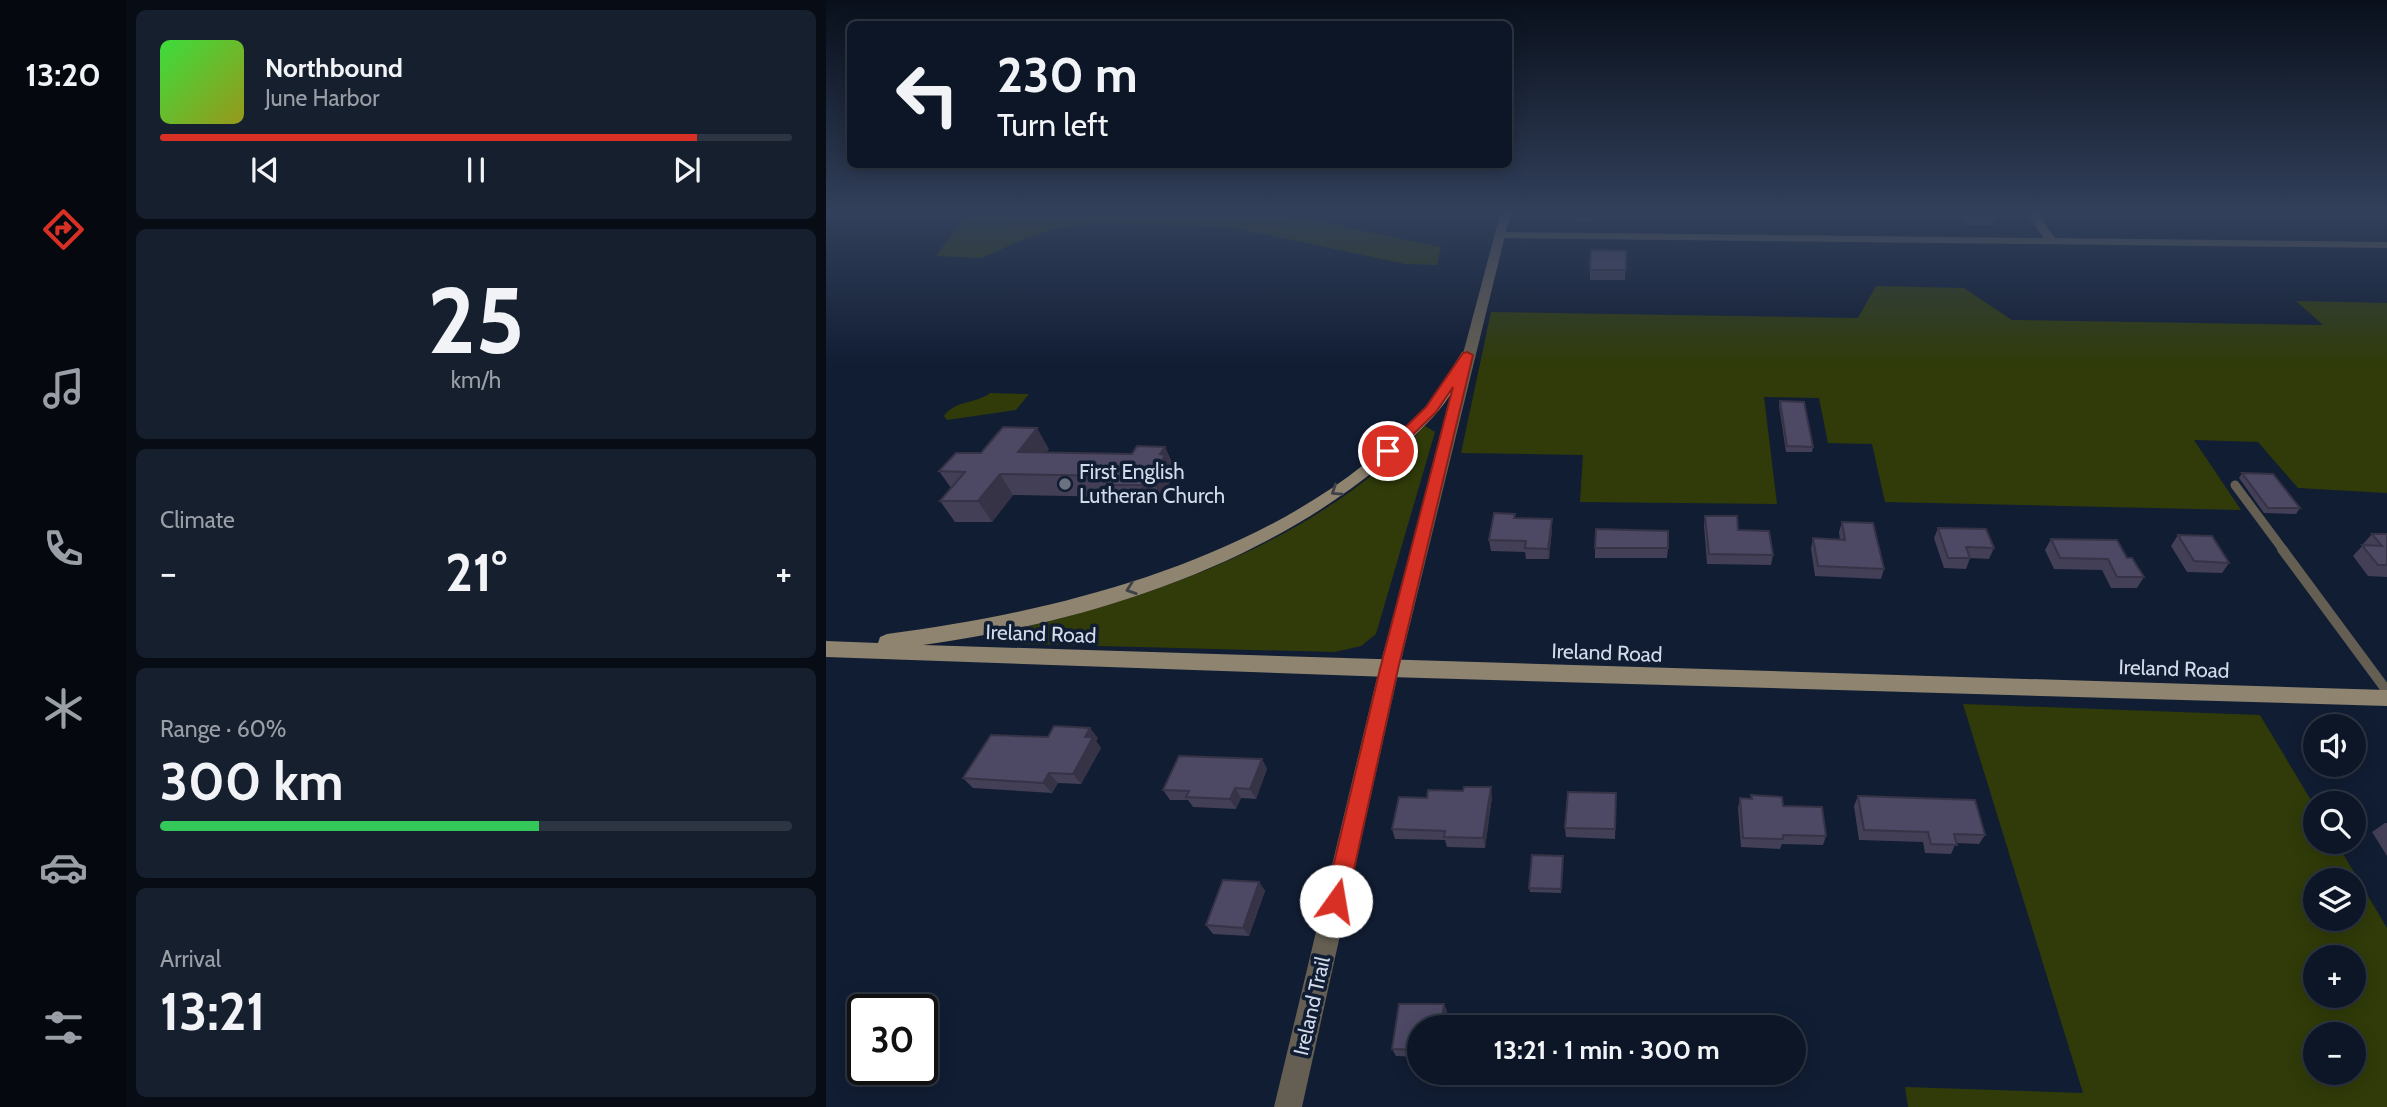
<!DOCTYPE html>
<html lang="en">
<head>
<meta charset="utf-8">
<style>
  :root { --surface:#0d1626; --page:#161f2e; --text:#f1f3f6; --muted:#9a9fa7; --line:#2d3543; --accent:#d93025 }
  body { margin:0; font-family:Cabin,sans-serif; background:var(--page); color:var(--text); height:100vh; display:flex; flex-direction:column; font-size:26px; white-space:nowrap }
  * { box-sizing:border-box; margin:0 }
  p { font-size:23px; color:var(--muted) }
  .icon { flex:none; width:38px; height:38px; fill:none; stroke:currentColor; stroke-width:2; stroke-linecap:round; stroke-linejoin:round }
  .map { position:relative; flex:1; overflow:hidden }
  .sheet { display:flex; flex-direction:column; gap:10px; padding:10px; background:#070c15; width:700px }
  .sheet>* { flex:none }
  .banner { position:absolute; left:21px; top:21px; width:665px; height:147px; border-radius:10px; box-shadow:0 4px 18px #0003,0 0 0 2px var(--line); background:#0d1626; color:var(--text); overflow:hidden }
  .controls { position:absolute; left:1477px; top:714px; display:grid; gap:14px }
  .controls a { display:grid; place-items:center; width:63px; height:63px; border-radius:50%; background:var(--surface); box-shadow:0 4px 18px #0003,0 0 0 2px var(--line); font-size:35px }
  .speed { position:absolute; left:21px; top:994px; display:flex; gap:14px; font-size:35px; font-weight:700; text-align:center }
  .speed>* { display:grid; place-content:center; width:91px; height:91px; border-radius:50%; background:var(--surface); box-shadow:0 4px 18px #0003,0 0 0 2px var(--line); line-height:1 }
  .speed .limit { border:4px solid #111; border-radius:10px; background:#fff; color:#111 }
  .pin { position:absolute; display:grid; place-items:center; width:60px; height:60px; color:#fff; margin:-30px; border:4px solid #fff; border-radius:50%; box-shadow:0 2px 7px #0007 }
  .me { position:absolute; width:77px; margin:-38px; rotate:13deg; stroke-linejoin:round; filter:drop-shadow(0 0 5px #0008) }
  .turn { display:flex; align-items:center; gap:24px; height:147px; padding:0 35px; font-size:32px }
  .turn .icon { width:91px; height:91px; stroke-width:2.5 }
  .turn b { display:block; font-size:49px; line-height:60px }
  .big { font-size:52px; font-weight:800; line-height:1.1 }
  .sheet .card { flex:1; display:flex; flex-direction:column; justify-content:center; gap:10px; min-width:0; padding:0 24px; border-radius:10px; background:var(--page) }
  .sheet .dial { align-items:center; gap:0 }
  .dial b { font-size:91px; line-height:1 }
  .song { display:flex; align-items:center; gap:21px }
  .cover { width:84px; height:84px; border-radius:10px; background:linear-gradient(135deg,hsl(120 70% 55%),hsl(60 70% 35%)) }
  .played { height:7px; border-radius:4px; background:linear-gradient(90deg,var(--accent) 85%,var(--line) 85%) }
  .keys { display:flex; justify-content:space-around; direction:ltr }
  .heat { display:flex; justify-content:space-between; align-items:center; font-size:38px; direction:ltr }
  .charge { height:10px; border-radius:5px; background:linear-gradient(90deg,#34c759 60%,var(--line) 0) }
  .trip { position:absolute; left:581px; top:1015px; width:399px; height:70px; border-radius:35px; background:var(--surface); box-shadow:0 4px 18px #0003,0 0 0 2px var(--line); font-weight:800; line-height:70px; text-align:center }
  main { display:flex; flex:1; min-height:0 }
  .dock { display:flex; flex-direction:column; width:126px; justify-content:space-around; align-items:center; background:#05090f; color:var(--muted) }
  .dock .icon { width:49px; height:49px }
  .dock .selected { color:var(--accent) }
  .dock b { font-size:32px; color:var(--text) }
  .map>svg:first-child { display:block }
</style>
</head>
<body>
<main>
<nav class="dock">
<b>13:20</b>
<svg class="icon selected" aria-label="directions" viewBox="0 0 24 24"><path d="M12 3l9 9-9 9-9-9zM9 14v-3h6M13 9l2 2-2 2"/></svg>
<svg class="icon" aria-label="music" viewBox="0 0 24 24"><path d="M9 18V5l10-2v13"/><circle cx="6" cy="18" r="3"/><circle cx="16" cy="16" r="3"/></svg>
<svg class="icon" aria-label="phone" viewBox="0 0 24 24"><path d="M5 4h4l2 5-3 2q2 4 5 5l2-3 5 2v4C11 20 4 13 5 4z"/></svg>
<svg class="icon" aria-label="climate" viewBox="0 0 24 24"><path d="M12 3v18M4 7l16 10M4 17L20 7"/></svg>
<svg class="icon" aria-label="car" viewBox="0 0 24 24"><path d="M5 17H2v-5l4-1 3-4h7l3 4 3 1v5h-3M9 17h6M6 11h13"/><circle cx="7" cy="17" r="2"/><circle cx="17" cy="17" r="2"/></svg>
<svg class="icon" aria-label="filters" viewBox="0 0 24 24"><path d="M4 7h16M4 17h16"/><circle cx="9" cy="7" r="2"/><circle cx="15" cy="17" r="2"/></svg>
</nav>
<section class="sheet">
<div class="card">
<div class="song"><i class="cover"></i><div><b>Northbound</b><p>June Harbor</p></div></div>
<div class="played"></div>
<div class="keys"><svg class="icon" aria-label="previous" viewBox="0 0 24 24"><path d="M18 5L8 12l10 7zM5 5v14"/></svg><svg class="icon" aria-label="pause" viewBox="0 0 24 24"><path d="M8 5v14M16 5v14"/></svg><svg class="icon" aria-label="next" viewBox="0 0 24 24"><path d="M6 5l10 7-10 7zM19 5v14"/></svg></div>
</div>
<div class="card dial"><b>25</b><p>km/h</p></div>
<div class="card"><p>Climate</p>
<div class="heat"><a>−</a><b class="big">21°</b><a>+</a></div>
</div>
<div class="card"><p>Range · 60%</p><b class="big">300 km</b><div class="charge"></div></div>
<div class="card"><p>Arrival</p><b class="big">13:21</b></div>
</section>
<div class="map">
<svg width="1561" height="1107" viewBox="0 0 1561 1107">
  <rect width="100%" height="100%" fill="#111d33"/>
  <!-- green -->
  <path fill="#303b09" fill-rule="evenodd" d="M 143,211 L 440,211 L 615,247 L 611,265 L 580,264 L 403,227 L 272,223 L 229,229 L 199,239 L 155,258 L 110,256 Z
    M 1050,286 L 1138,288 L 1186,320 L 1497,325 L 1470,301 L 1561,303 L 1561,493 L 1472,488 L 1432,442 L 1368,440 L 1415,510 L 1059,502 L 1046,444 L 1002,443 L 993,398 L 938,397 L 951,504 L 754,502 L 757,455 L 635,453 L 665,312 L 1032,318 Z
    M 164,393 L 203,394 L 190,410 L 121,420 L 118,416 C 129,400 150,404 164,393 Z
    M 599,426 L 609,432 L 550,634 L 535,646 L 509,652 L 196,644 L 187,640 L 185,635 L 192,629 C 338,594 494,539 599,426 Z
    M 1137,704 L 1434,715 L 1489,807 L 1489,842 L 1510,842 L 1561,928 L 1561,1107 L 1082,1107 L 1079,1087 L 1257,1093 ZM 1489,880 L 1528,880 L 1528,919 L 1489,919 ZM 1489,957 L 1528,957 L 1528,996 L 1489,996 ZM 1528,1034 L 1528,1073 L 1489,1073 L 1489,1034 Z"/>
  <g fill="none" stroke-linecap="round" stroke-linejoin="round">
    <!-- service-far1 -->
    <path stroke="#655f53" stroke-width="9" d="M 1409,485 L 1458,551"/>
    <!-- service -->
    <path stroke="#655f53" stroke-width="10" d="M 1456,549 L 1561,691"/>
    <!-- minor -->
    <path fill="#655f53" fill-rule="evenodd" d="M 1199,211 L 1210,211 L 1229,238 L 1561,242 L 1561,248 L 674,238 L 668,235 L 674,232 L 1218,238 Z
      M 563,661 L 570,663 L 573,669 L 476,1107 L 448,1107 L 553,669 L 556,663 Z"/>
    <!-- tertiary -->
    <path fill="#655f53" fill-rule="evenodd" d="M 675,211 L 685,211 L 573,669 L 570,675 L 563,677 L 556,675 L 553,669 Z"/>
    <!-- secondary -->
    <path fill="#8e8470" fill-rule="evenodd" d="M 641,351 L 648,355 C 635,376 624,399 607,417 C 478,554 279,620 97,645 L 1561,690 L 1561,706 L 563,677 L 0,657 L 0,641 L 52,643 L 54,637 L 61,634 C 247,610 467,553 598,409 C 614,393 624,371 636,352 Z"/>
  </g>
  <!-- wall -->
  <path fill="#423f57" d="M 751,211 L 773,211 L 772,221 L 751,221 Z
    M 1133,211 L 1166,211 L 1169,216 L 1166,225 L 1141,225 Z
    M 1248,211 L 1276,211 L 1274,216 L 1251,215 Z
    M 800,251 L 799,280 L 764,280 L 764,270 Z
    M 954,401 L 987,447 L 986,452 L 960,452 L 953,406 Z
    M 339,447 L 348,467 L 346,471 L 348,475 L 335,498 L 330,498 L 325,506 L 296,505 L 292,497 L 187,495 L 166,522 L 129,522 L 114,501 L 125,488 L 113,471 L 155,453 L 223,449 L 220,452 L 306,454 Z
    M 1416,473 L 1474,508 L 1470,514 L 1438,513 L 1413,478 Z
    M 689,514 L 689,518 L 726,519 L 726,530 L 723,559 L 700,559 L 699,552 L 665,551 L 663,540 Z
    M 879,516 L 912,530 L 947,555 L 945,565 L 881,564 L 878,526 Z
    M 1016,522 L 1058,569 L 1055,579 L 989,576 L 985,549 L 987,538 L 1014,540 L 1013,532 Z
    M 1112,528 L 1168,548 L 1163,559 L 1144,558 L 1140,569 L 1118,568 L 1108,538 Z
    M 1546,534 L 1561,534 L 1561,577 L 1542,576 L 1527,556 L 1537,545 L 1537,544 Z
    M 1352,535 L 1403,563 L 1396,573 L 1361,572 L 1345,546 Z
    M 1225,539 L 1301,558 L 1318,577 L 1311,588 L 1285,588 L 1276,570 L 1228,569 L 1219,550 Z
    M 769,548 L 842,548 L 841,558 L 769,558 Z
    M 222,737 L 272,738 L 270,741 L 275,748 L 255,784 L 232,783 L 226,793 L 147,788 L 137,778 Z
    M 436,759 L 441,769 L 430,799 L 415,798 L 410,809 L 367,807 L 362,800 L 344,800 L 337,790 Z
    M 790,793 L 789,839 L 740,837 L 739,828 Z
    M 925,795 L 957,806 L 1000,836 L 997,845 L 956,844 L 954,849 L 915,847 L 912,808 L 914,798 L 925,799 Z
    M 1032,796 L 1159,835 L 1153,844 L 1130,843 L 1125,854 L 1099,853 L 1097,842 L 1033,840 L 1028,806 Z
    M 666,797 L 659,848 L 621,847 L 619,840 L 569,839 L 566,829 L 601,798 Z
    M 1559,823 L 1561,823 L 1561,856 L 1546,832 Z
    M 737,856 L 735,893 L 704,892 L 703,888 Z
    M 433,882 L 439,891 L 423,936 L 387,934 L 380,925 Z
    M 618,1004 L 621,1012 L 593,1027 L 593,1057 L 570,1056 L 566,1049 Z"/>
  <!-- shaded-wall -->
  <path fill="#363347" d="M 211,428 L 223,449 L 204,473 L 192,452 Z
    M 339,447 L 348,467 L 346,471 L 348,475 L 335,498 L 325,477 L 334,454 Z
    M 174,474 L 187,495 L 166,522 L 152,501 Z
    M 320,477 L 330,498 L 325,506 L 315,485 Z
    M 726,519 L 726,530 L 723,559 L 722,549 Z
    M 264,728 L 272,738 L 270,741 L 275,748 L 255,784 L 247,774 L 259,737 Z
    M 436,759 L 441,769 L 430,799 L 424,789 Z
    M 223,773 L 232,783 L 226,793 L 217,783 Z
    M 665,787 L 666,797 L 659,848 L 657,838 Z
    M 409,788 L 415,798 L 410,809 L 404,799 Z
    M 433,882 L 439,891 L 423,936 L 417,928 Z
    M 618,1004 L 621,1012 L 620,1027 L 615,1027 Z"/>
  <!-- building -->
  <path fill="#4d4965" stroke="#363347" stroke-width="2" d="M 1141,211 L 1166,211 L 1169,216 L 1143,215 Z
    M 765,250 L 800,251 L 800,270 L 764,270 Z
    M 954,401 L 978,402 L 987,447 L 961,446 Z
    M 177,427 L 211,428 L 192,452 L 306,454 L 311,446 L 339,447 L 334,454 L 339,455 L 325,477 L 320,477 L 315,485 L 285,485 L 291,476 L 174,474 L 152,501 L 114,501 L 139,472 L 113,471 L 130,453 L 155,453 Z
    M 1416,473 L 1447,474 L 1474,508 L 1442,508 Z
    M 668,513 L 689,514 L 688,518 L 726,519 L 722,549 L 699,548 L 700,541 L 663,540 Z
    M 879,516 L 911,516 L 912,530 L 943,531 L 947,555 L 883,554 Z
    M 1016,522 L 1047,523 L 1058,569 L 992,566 L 987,538 L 1019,540 Z
    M 1112,528 L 1160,529 L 1168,548 L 1140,547 L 1144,558 L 1122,558 Z
    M 770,529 L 842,531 L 842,548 L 769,548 Z
    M 1546,534 L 1561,534 L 1561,565 L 1552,565 L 1536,545 L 1556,546 Z
    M 1352,535 L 1386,536 L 1403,563 L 1368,561 Z
    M 1225,539 L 1291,540 L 1301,558 L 1306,558 L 1318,577 L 1291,577 L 1282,559 L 1234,558 Z
    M 228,726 L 264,728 L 259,737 L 267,737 L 247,774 L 223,773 L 217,783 L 137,778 L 165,735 L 222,737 Z
    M 353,756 L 436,759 L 424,789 L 409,788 L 404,799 L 360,797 L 363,791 L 337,790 Z
    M 638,787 L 665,787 L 657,838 L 618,837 L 619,831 L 566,829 L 573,797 L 601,798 L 602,790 L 637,791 Z
    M 742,792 L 790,793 L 789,829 L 739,828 Z
    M 925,795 L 956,797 L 957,806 L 996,807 L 1000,836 L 957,835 L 957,839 L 917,838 L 914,798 L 926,799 Z
    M 1032,796 L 1149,800 L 1159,835 L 1128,834 L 1131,845 L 1105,844 L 1102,832 L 1038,830 Z
    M 706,855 L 737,856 L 735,889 L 703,888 Z
    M 397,880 L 433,882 L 417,928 L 380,925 Z
    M 573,1004 L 618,1004 L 615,1027 L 593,1027 L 593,1050 L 566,1049 Z"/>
  <!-- one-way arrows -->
  <defs><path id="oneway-chevron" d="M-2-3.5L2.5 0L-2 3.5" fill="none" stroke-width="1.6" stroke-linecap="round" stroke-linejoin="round" transform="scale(1.75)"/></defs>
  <g stroke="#3d4148">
    <use href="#oneway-chevron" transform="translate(510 491) rotate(146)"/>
    <use href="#oneway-chevron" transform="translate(305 589) rotate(161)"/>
  </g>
  <!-- sky -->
  <linearGradient id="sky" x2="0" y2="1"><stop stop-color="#09101c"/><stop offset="0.58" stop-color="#32405b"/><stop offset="1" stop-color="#32405b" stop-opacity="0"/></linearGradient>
  <rect width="1561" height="366" fill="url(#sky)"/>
  <!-- route -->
  <path fill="#d93025" stroke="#8d1f18" stroke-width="2" d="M 641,352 L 647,355 L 572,669 L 521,901 L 518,909 L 510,912 L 502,909 L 499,901 L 554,669 L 627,387 L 610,412 L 567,454 L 562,456 L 555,451 L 600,407 L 637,353 Z"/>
  <!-- markers -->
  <circle fill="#6b7280" stroke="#111d33" stroke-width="2.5" cx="239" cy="484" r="7"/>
  <g text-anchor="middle" stroke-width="7" stroke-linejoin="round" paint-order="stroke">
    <!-- poi labels -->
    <g font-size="21" fill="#d2dbea" stroke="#111d33" text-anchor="start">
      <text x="253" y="479">First English<tspan x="253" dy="24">Lutheran Church</tspan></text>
    </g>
    <!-- street labels -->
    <g font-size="21" fill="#d2dbea" stroke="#111d33">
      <text transform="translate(215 634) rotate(2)" y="7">Ireland Road</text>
      <text transform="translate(781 653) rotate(2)" y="7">Ireland Road</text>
      <text transform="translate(1348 669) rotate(2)" y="7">Ireland Road</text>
      <text transform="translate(486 1006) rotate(-77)" y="7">Ireland Trail</text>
    </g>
  </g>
</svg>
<div class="controls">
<a><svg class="icon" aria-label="sound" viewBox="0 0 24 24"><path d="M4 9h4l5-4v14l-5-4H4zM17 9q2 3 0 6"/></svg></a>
<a><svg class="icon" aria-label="search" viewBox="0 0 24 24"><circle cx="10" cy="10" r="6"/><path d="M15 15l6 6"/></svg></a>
<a><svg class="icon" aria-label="layers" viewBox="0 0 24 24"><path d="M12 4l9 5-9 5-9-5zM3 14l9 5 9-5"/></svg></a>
<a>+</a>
<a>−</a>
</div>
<div class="speed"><div class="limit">30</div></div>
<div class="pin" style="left:562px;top:451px;background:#d93025"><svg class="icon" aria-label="arrive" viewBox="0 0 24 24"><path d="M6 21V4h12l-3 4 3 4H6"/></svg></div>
<svg class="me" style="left:510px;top:901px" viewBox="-20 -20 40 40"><circle r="19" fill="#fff"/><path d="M0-13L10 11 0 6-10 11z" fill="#d93025"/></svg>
<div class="trip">13:21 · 1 min · 300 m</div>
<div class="banner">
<div class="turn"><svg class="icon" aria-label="left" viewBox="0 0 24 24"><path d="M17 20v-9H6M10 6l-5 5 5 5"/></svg><div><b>230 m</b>Turn left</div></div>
</div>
</div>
</main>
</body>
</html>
